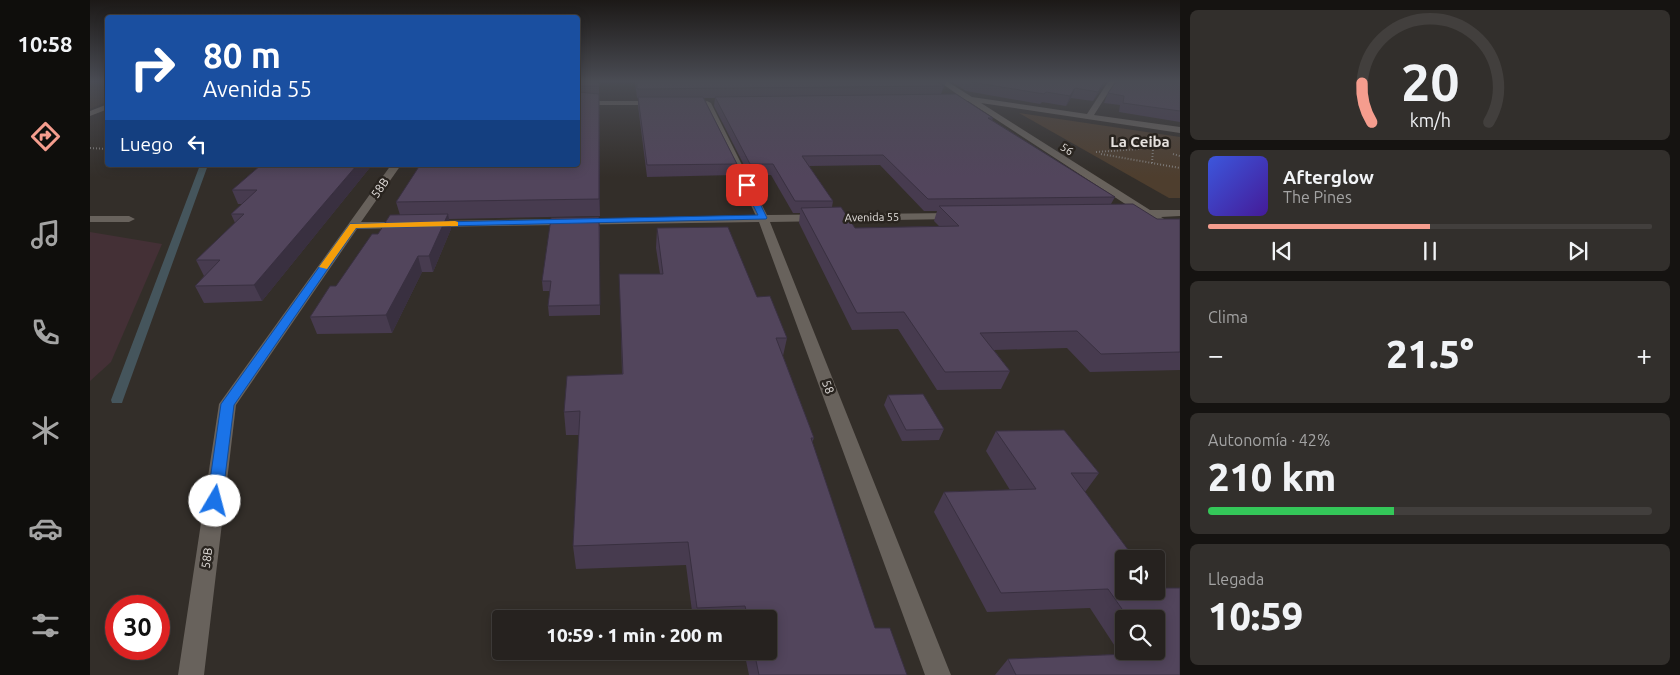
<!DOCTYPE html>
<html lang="es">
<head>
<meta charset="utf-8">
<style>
  :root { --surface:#26221f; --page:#322f2c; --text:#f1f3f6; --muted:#a4a4a4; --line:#423f3d; --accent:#f59d8e }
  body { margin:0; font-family:Ubuntu,sans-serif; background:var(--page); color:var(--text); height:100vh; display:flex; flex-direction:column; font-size:19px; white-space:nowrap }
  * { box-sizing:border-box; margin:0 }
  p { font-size:16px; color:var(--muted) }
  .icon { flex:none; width:28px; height:28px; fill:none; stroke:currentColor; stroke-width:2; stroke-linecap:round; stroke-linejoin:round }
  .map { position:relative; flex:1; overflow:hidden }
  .side { display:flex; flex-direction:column; gap:10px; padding:10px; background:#151311; width:500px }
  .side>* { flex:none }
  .top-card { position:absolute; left:15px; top:15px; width:475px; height:152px; border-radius:5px; box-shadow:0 2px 12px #0003,0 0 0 1px var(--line); background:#1a4fa0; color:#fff; overflow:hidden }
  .controls { position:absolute; left:1025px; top:550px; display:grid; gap:10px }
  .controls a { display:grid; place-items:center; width:50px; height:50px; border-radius:5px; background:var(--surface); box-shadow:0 2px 12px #0003,0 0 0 1px var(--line); font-size:25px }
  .speed { position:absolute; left:15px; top:595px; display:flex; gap:10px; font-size:25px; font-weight:700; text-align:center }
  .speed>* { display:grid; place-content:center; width:65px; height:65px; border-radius:50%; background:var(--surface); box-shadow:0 2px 12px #0003,0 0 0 1px var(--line); line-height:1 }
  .speed .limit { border:8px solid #d22; background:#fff; color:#111 }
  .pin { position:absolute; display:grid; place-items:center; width:42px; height:42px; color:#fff; margin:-21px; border-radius:10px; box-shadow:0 2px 8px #0006 }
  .me { position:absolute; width:55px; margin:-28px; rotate:8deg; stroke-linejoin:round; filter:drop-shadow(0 0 4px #0008) }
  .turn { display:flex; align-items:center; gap:18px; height:105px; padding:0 15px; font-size:22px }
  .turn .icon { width:65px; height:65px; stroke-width:2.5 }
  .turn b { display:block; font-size:35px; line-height:42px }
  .then { display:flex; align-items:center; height:48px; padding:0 15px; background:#0003; gap:10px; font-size:19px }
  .big { font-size:38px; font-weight:800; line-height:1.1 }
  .side .tile { flex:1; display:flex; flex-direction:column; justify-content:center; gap:8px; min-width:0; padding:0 18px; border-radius:8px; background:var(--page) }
  .side .dial { align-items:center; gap:0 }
  .dial svg { height:130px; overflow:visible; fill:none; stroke:var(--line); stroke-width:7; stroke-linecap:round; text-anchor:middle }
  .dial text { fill:var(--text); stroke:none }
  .song { display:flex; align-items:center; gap:15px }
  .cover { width:60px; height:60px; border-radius:8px; background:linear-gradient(135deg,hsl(230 70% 55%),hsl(260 70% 35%)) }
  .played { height:5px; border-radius:2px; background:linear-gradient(90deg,var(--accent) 50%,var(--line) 50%) }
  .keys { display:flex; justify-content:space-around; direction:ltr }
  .heat { display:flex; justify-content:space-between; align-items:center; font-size:28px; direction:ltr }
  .charge { height:8px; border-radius:4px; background:linear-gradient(90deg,#34c759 42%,var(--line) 0) }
  .trip { position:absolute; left:402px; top:610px; width:285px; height:50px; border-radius:5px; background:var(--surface); box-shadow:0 2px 12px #0003,0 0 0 1px var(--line); font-weight:800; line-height:50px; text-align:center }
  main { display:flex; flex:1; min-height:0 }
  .tab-bar { display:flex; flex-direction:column; width:90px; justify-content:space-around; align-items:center; background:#0f0e0c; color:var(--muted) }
  .tab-bar .icon { width:35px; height:35px }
  .tab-bar .selected { color:var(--accent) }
  .tab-bar b { font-size:22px; color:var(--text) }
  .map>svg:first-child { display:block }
</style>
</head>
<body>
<main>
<nav class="tab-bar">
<b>10:58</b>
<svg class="icon selected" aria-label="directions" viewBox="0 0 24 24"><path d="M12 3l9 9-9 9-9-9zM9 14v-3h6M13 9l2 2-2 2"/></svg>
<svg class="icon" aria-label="music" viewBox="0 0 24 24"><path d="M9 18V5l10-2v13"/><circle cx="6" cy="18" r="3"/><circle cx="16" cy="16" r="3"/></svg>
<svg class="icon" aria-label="phone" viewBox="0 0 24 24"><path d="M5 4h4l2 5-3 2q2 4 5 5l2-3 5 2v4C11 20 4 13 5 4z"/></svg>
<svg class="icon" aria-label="climate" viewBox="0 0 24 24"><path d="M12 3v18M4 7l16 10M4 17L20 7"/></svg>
<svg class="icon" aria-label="car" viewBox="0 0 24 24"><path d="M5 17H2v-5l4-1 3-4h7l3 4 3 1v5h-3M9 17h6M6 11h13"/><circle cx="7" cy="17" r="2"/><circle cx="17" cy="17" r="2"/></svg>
<svg class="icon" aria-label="filters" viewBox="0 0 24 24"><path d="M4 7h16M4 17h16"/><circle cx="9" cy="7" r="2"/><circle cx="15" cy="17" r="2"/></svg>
</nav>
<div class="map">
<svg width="1090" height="675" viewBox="0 0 1090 675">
  <rect width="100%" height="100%" fill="#332e29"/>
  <!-- industrial -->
  <path fill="#443036" d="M 0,232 L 72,244 L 21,362 L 0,381 Z"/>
  <!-- built -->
  <path fill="#3e342a" d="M 0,82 L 17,82 L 18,101 L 0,109 Z"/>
  <!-- green -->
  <path fill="#4e3e2e" d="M 929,113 L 1090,137 L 1090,198 L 1079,198 Z"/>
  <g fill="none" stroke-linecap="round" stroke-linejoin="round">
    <!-- stream -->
    <path fill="#45555c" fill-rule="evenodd" d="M 110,165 L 118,165 L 33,400 L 32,403 L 22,403 L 21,400 Z"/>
    <!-- path -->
    <path stroke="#837f7b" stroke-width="2" stroke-dasharray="1 2" stroke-linecap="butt" d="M 0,148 L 18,149
      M 1006,152 L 1049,149
      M 1011,154 L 1090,168
      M 1083,154 L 1090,156
      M 1062,163 L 1063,149"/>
    <!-- minor -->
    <path fill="#68625c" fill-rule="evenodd" d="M 850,82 L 858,82 L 882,97 L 997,114 L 1018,82 L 1025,82 L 1004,115 L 1090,127 L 1090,133 L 891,103 L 1060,210 L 1090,210 L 1090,216 L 1071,217 L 1090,229 L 1090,238 L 1056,217 L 1033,216 L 1033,212 L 1046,211 L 878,101 L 851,101 L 850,99 L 854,97 L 871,97 Z
      M 488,101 L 568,101 L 572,103 L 568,105 L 488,105 Z
      M 617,101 L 621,103 L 677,215 L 864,213 L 870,216 L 864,219 L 680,222 L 861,675 L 835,675 L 669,222 L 340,227 L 334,224 L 340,221 L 666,216 L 613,103 Z
      M 18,104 L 18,109 L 0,116 L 0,111 Z
      M 301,165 L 311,165 L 271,222 L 314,222 L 320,225 L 314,228 L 267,229 L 146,405 L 114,675 L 88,675 L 129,404 Z
      M 0,216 L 39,216 L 45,219 L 39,222 L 0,222 Z"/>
  </g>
  <!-- wall -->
  <path fill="#473b4f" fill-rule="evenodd" d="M 488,82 L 509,82 L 510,216 L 359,219 L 361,229 L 343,272 L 332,272 L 302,333 L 227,334 L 220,317 L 246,286 L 288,234 L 310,215 L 306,202 L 488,165 Z
    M 545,82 L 856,82 L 851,94 L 903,118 L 902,120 L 1025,197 L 1021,204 L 1067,219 L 1090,219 L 1090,370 L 1000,372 L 977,348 L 904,350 L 920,371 L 911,389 L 847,390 L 808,329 L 762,330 L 709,223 L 710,213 L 703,213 L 681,175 L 659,175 L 624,106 L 625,98 L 614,98 L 647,164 L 645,175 L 557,177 L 548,106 L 548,98 L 547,98 ZM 790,165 L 834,211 L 847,211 L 844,221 L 849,226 L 765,228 L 742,207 L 743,201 L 719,166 Z
    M 862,82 L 1016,82 L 1003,101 L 981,98 L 976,106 L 952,102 L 950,104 L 876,91 Z
    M 1090,82 L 1090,122 L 1029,112 L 1030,105 L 1014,103 L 1018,93 Z
    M 171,165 L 282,165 L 172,301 L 114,303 L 105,286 L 114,276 L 106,260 L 145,223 L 141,214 L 152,204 L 148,204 L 142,190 Z
    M 510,226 L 510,315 L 459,316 L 458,306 L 460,291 L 453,291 L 452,281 Z
    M 567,228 L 667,297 L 697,338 L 693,356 L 724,438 L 722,443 L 785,628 L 817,675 L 659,675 L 654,651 L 679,651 L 679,619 L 603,619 L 596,565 L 486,569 L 483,546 L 489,435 L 476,435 L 474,412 L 532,374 L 530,295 L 570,274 L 566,248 Z
    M 798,395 L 854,429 L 849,440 L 812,441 L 794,405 Z
    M 974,430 L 1009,473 L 995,492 L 1045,559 L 1034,559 L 1034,591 L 1066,591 L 1066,587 L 1067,588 L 1090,588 L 1090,675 L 905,675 L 918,659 L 1030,654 L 1000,608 L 897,612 L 844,512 L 854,492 L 920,490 L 896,451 L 906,431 ZM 1034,619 L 1066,619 L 1066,651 L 1034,651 Z"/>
  <!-- shaded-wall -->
  <path fill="#393040" d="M 1014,82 L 1016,82 L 1003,101 L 1008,92 Z
    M 985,88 L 981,98 L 976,106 L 980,96 Z
    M 509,94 L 509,107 L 510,216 L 509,199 Z
    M 267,165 L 282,165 L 172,301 L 164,285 Z
    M 358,214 L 361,229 L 343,272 L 339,256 Z
    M 328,256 L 332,272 L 302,333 L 296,315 Z"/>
  <!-- building -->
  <path fill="#52455c" stroke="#393040" d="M 488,82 L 509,82 L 509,86 L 488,86 Z
    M 547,82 L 847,82 L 854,86 L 547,89 Z
    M 881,82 L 1014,82 L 1008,92 L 985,88 L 980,96 L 956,92 L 954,94 Z
    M 1026,82 L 1090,82 L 1090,111 L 1033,103 L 1034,96 L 1018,93 Z
    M 488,92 L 509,94 L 509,199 L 306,202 L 330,165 L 488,165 Z
    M 866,94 L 903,118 L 898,118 L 1025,197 L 838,199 L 793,155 L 712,156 L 743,201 L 705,201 L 683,164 L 660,164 L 625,97 Z
    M 548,97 L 613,97 L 647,164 L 557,165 Z
    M 171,165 L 267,165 L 164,285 L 105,286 L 130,260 L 106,260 L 154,214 L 141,214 L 167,190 L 142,190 Z
    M 1043,204 L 1067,219 L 1090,219 L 1090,352 L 1011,354 L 987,331 L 890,333 L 920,371 L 855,372 L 814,312 L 767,313 L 711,208 L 751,207 L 765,228 L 869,226 L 849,206 Z
    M 358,214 L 339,256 L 328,256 L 296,315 L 220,317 L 240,286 L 246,286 L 282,234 L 288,234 L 300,215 Z
    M 509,217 L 510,305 L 458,306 L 461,281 L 452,281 L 461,218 Z
    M 638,227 L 667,297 L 680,296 L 697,338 L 686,338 L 724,438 L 721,438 L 785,628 L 800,628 L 817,675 L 669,675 L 664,651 L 679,651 L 679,619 L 658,619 L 655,606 L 607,608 L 598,542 L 483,546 L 490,411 L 474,412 L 477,376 L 533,374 L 529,274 L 573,274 L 567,228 Z
    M 833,394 L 854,429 L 816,430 L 798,395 Z
    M 974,430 L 1009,473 L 981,473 L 1045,559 L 1034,559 L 1034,591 L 1066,591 L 1066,587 L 1067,588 L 1090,588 L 1090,675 L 926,675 L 918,659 L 1062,653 L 1061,651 L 1066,651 L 1066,619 L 1039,619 L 1018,589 L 911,593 L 854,492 L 946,489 L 906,431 Z"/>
  <!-- sky -->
  <linearGradient id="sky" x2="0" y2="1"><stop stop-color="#1c1917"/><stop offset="0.46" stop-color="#4a4c54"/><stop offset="1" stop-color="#4a4c54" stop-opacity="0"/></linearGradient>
  <rect width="1090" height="177" fill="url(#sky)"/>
  <!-- route -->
  <path fill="#1a73e8" stroke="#114b97" d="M 657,183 L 661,185 L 677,218 L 676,219 L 266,228 L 144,405 L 132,501 L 130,506 L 125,507 L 119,506 L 117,501 L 131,404 L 260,224 L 668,215 L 653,185 Z"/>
  <!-- slow -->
  <path fill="#f59e0b" d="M 365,221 L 368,222 L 368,226 L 266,228 L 237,269 L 229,267 L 260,224 Z"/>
  <g text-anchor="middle" stroke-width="5" stroke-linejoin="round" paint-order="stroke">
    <!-- far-street labels -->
    <g font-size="11" fill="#e6e2df" stroke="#29241f">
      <text transform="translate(977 149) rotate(32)" y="4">56</text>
      <text transform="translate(782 217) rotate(-1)" y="4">Avenida 55</text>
    </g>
    <!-- street labels -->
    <g font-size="12" fill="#e6e2df" stroke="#29241f">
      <text transform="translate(290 188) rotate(-55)" y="4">58B</text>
      <text transform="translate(738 387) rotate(69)" y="4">58</text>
      <text transform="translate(117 558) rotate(-82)" y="4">58B</text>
    </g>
    <!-- far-district labels -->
    <g font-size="15" font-weight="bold" fill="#e6e2df" stroke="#29241f">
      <text x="1050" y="147">La Ceiba</text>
    </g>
  </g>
</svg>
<div class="controls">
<a><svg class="icon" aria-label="sound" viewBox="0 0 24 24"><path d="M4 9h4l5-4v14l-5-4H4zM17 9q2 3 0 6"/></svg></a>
<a><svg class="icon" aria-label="search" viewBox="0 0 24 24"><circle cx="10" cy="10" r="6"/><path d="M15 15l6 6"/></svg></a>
</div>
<div class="speed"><div class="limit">30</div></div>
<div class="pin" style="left:657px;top:185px;background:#d93025"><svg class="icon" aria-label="arrive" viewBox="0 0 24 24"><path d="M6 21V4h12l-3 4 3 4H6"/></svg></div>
<svg class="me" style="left:125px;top:501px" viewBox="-20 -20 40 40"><circle r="19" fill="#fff"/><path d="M0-13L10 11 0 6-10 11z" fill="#1a73e8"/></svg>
<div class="trip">10:59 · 1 min · 200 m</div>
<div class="top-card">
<div class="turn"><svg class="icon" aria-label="right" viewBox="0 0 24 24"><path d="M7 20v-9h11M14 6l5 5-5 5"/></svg><div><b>80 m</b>Avenida 55</div></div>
<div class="then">Luego<svg class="icon" aria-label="left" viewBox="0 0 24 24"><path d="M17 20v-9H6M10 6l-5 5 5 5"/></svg></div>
</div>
</div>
<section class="side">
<div class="tile dial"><svg viewBox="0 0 100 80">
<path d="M14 69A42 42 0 1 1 86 69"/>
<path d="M14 69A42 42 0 0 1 8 45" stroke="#f59d8e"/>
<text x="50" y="56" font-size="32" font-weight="700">20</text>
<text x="50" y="72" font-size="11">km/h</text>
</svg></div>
<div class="tile">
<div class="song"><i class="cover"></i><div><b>Afterglow</b><p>The Pines</p></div></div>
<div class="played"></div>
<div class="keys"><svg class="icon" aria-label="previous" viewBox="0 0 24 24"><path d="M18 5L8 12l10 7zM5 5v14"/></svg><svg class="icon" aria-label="pause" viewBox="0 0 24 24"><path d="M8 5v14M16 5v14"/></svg><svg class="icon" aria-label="next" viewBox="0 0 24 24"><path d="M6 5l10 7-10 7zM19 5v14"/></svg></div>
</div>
<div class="tile"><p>Clima</p>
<div class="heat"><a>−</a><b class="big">21.5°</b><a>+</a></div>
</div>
<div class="tile"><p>Autonomía · 42%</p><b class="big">210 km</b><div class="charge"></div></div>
<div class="tile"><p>Llegada</p><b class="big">10:59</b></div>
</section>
</main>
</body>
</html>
